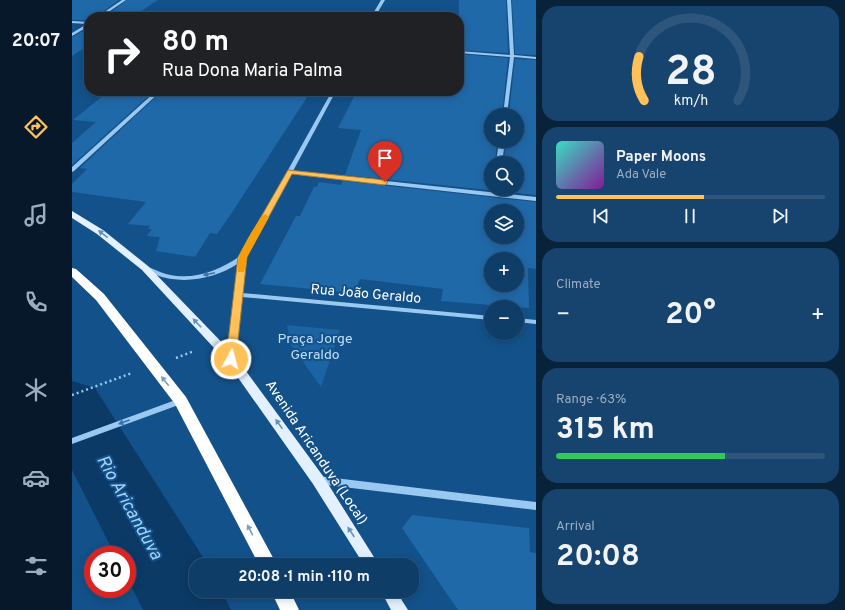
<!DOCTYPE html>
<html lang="en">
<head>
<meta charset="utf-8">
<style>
  :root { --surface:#0e3d68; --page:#17446e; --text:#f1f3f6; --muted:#9baec0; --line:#2e567c; --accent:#ffc158 }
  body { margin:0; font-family:Overpass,sans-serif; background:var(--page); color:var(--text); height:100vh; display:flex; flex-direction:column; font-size:15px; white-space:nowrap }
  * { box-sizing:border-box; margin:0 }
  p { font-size:13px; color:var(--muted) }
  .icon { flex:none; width:22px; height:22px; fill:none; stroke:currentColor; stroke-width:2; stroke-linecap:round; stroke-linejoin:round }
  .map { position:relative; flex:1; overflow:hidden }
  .sheet { display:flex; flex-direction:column; gap:6px; padding:6px; background:#082239; width:309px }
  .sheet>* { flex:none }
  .guide { position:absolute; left:12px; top:12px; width:380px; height:84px; border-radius:16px; box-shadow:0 2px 10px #0003,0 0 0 1px var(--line); background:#202124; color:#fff; overflow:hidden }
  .tools { position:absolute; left:412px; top:108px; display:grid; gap:8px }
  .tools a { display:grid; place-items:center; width:40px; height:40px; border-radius:50%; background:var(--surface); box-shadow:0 2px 10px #0003,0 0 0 1px var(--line); font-size:20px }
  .speed { position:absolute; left:12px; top:546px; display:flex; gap:8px; font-size:20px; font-weight:700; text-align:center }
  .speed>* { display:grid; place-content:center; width:52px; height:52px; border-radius:50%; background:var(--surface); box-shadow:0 2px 10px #0003,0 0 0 1px var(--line); line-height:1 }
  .speed .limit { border:6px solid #d22; background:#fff; color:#111 }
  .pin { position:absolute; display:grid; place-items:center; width:34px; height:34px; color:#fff; margin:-41px -17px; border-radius:50% 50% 50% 0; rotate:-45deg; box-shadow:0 0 4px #0007 }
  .pin .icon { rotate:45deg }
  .me { position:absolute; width:44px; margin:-22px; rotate:7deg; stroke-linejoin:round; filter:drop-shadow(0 0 3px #0008) }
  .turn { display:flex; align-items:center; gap:14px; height:84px; padding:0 12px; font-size:18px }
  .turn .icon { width:52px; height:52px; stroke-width:2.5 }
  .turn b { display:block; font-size:28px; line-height:34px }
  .big { font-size:30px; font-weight:700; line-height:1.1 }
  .sheet .tile { flex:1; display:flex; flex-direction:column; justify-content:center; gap:6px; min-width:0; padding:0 14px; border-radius:16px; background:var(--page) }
  .sheet .dial { align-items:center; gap:0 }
  .dial svg { height:104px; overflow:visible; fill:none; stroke:var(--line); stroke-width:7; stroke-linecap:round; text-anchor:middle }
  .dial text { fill:var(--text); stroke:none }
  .song { display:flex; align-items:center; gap:12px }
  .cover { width:48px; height:48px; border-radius:6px; background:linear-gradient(135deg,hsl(170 70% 55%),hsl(290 70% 35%)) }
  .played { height:4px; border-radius:2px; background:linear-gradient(90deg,var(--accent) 55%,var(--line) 55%) }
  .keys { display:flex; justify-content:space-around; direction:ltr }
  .heat { display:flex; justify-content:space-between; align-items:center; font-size:22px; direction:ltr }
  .charge { height:6px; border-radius:3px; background:linear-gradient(90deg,#34c759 63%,var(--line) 0) }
  .trip { position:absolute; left:117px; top:558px; width:230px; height:40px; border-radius:16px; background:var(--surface); box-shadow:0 2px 10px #0003,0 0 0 1px var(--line); font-weight:700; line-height:40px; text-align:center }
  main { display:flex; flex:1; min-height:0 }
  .tabs { display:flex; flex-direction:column; width:72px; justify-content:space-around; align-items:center; background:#06182a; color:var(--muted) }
  .tabs .icon { width:28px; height:28px }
  .tabs .selected { color:var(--accent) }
  .tabs b { font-size:18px; color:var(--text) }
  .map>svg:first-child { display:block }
</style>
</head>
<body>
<main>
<nav class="tabs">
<b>20:07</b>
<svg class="icon selected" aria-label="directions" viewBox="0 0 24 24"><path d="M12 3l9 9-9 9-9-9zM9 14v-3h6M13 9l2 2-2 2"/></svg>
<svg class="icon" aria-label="music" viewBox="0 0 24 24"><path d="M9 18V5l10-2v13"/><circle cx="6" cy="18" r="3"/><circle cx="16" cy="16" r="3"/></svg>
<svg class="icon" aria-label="phone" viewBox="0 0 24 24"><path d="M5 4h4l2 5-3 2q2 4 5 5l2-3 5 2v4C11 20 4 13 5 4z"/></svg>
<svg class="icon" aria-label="climate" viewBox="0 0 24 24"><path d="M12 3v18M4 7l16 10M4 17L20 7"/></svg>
<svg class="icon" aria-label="car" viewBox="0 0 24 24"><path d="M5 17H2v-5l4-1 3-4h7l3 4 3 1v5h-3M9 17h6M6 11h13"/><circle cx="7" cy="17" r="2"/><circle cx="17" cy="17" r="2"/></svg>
<svg class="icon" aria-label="filters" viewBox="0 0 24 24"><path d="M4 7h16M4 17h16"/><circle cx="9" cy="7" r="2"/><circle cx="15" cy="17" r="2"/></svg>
</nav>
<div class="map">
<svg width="464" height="610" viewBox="0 0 464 610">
  <rect width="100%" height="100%" fill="#13518a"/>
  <!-- green -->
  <path fill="#1a64a4" d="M 215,325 L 268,330 L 249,387 L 219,345 Z"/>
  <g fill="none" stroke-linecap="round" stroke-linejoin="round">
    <!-- river -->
    <path fill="#0b3a66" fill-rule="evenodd" d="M 0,381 L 23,388 L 136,565 L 124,565 L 124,591 L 150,591 L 159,610 L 71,610 L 55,578 L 55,555 L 43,555 L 0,470 Z"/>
  </g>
  <!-- building -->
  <path fill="#2069a9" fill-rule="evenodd" d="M 0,0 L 47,0 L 24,17 L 17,17 L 17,20 L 0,20 Z
    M 55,0 L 86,0 L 60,17 L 32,17 Z
    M 387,0 L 434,0 L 436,53 L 387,50 Z
    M 440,0 L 464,0 L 464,55 L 443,54 Z
    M 17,28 L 17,45 L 0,56 L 0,37 Z
    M 387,54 L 436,58 L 430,115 L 419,115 L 419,141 L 425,141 L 423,163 L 419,163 L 419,189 L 445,189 L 445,163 L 432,163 L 434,141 L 445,141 L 445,115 L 437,115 L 443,59 L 464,60 L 464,195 L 273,175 L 289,130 L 266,128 L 285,91 L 387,91 Z
    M 37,91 L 82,91 L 0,165 L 0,143 L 24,122 L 1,120 Z
    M 90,91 L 239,91 L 159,214 L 145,234 L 138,233 L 123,257 L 84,251 L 88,237 L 75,236 L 80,229 L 76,229 L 78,226 L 56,224 L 74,202 L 0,192 L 0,184 L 15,169 L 8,168 Z
    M 271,181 L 464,202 L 464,269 L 456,268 L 457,308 L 369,301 L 371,289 L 288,279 L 282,293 L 188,284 L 224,216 L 228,216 L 242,187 L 245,187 L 247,182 L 269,185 ZM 419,211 L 445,211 L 445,237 L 419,237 ZM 419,259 L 445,259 L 445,285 L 419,285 Z
    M 340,515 L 457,528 L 458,552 L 464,553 L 464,610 L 386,610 L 330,528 Z"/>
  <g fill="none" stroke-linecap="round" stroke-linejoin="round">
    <!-- path -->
    <path stroke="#99c8f0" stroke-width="2.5" stroke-dasharray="2 3" stroke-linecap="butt" d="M 104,358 L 122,351
      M 0,395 L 60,373"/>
    <!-- minor -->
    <path fill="#99c8f0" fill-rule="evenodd" d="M 50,0 L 54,0 L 29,17 L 25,17 Z
      M 309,0 L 313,0 L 303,17 L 299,17 Z
      M 435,0 L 439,0 L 442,55 L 464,57 L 464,59 L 442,57 L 435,115 L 431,115 L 438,57 L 387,53 L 387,51 L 438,55 Z
      M 0,21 L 17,22 L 17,26 L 0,36 L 0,33 L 15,24 L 0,23 Z
      M 84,91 L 89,91 L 2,171 L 0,172 L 0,167 Z
      M 260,91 L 264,91 L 221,171 L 464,197 L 464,201 L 219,174 L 174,257 L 170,293 L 419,316 L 419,320 L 170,297 L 163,359 L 162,361 L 156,361 L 155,359 L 167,263 C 143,279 111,285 84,275 C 79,273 73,271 70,268 L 73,266 C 80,268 87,272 94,274 C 120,281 147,271 168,256 Z
      M 427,141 L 433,141 L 430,163 L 424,163 Z
      M 445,318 L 464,320 L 464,324 L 445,322 Z
      M 109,398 L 112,399 L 113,401 L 112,403 L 0,444 L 0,438 Z
      M 246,476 L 464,502 L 464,510 L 246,484 L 243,483 L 241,480 L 243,477 Z"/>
    <!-- major -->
    <path fill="#e2f0ff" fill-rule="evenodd" d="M 0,211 L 31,230 L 76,266 L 163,356 L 251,476 L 307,565 L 292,565 L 241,484 L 155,362 L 70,270 L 25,234 L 0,218 Z
      M 309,591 L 324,591 L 336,610 L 319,610 Z"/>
    <!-- highway -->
    <path fill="#fff" fill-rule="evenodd" d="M 0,268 L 4,269 L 32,294 L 114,397 L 205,565 L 187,565 L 103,404 L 24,300 L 0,277 Z
      M 199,591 L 218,591 L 227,610 L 208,610 Z"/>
  </g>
  <!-- one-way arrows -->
  <defs><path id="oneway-solid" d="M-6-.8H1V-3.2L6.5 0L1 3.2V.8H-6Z"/></defs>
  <g fill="#6691b9">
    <use href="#oneway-solid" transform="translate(31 234) rotate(-143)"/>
    <use href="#oneway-solid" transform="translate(125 323) rotate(-134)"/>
    <use href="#oneway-solid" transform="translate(207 424) rotate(-125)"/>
    <use href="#oneway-solid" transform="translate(279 532) rotate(-123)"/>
  </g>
  <g fill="#3b75a9">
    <use href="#oneway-solid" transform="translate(137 274) rotate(168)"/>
    <use href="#oneway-solid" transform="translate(52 422) rotate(160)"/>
  </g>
  <g fill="#7d9fbf">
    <use href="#oneway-solid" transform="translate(93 381) rotate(-128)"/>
    <use href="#oneway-solid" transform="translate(178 530) rotate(-118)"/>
  </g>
  <!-- route -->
  <path fill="#ffc158" stroke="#a67d39" d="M 216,170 L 313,180 L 316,182 L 313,185 L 220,174 L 175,257 L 164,359 L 163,362 L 156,362 L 154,359 L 166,257 Z"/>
  <!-- slow -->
  <path fill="#f59e0b" d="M 193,214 L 197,217 L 175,257 L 172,272 L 166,272 C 161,258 182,229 189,217 Z"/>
  <g text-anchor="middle" stroke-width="4" stroke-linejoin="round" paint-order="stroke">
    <!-- street labels -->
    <g font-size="14" fill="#fff" stroke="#13518a">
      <text transform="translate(294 293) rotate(5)" y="5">Rua João Geraldo</text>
      <text transform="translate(245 452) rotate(56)" y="5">Avenida Aricanduva (Local)</text>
    </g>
    <!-- park labels -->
    <g font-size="14" fill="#bfe0fc" stroke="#13518a">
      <text x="243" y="343">Praça Jorge<tspan x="243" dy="16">Geraldo</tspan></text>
    </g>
    <!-- near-water labels -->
    <g font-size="18" font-style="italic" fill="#a5d2f8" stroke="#13518a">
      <text transform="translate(58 507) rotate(61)" y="6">Rio Aricanduva</text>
    </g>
  </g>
</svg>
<div class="tools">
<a><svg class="icon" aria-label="sound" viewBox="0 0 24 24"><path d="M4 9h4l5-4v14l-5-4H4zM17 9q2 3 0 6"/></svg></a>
<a><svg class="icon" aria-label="search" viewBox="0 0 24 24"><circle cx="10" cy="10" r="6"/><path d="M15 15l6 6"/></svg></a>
<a><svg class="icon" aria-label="layers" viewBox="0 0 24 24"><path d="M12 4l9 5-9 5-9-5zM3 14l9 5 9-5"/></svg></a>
<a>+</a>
<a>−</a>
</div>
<div class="speed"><div class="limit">30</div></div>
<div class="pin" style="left:313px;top:182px;background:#d93025"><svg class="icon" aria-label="arrive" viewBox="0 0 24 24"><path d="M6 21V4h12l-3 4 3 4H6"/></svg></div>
<svg class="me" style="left:159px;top:359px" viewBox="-20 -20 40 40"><circle r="17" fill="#ffc158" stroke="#fff" stroke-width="3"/><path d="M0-11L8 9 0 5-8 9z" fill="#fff"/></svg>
<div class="trip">20:08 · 1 min · 110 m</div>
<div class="guide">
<div class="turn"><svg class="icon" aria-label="right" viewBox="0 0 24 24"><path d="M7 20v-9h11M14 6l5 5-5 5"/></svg><div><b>80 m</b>Rua Dona Maria Palma</div></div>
</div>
</div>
<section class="sheet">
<div class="tile dial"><svg viewBox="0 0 100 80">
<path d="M14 69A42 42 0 1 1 86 69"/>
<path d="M14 69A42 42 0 0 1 10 35" stroke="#ffc158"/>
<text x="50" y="56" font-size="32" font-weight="700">28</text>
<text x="50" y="72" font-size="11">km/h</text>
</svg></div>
<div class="tile">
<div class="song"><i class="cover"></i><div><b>Paper Moons</b><p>Ada Vale</p></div></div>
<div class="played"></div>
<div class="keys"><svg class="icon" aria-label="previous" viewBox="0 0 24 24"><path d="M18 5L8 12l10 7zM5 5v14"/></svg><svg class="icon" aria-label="pause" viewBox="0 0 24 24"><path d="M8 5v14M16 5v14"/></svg><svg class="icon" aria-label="next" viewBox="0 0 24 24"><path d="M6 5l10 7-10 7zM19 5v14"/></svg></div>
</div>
<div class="tile"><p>Climate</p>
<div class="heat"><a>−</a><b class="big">20°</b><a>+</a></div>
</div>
<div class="tile"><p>Range · 63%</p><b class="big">315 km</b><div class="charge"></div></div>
<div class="tile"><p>Arrival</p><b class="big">20:08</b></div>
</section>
</main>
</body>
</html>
